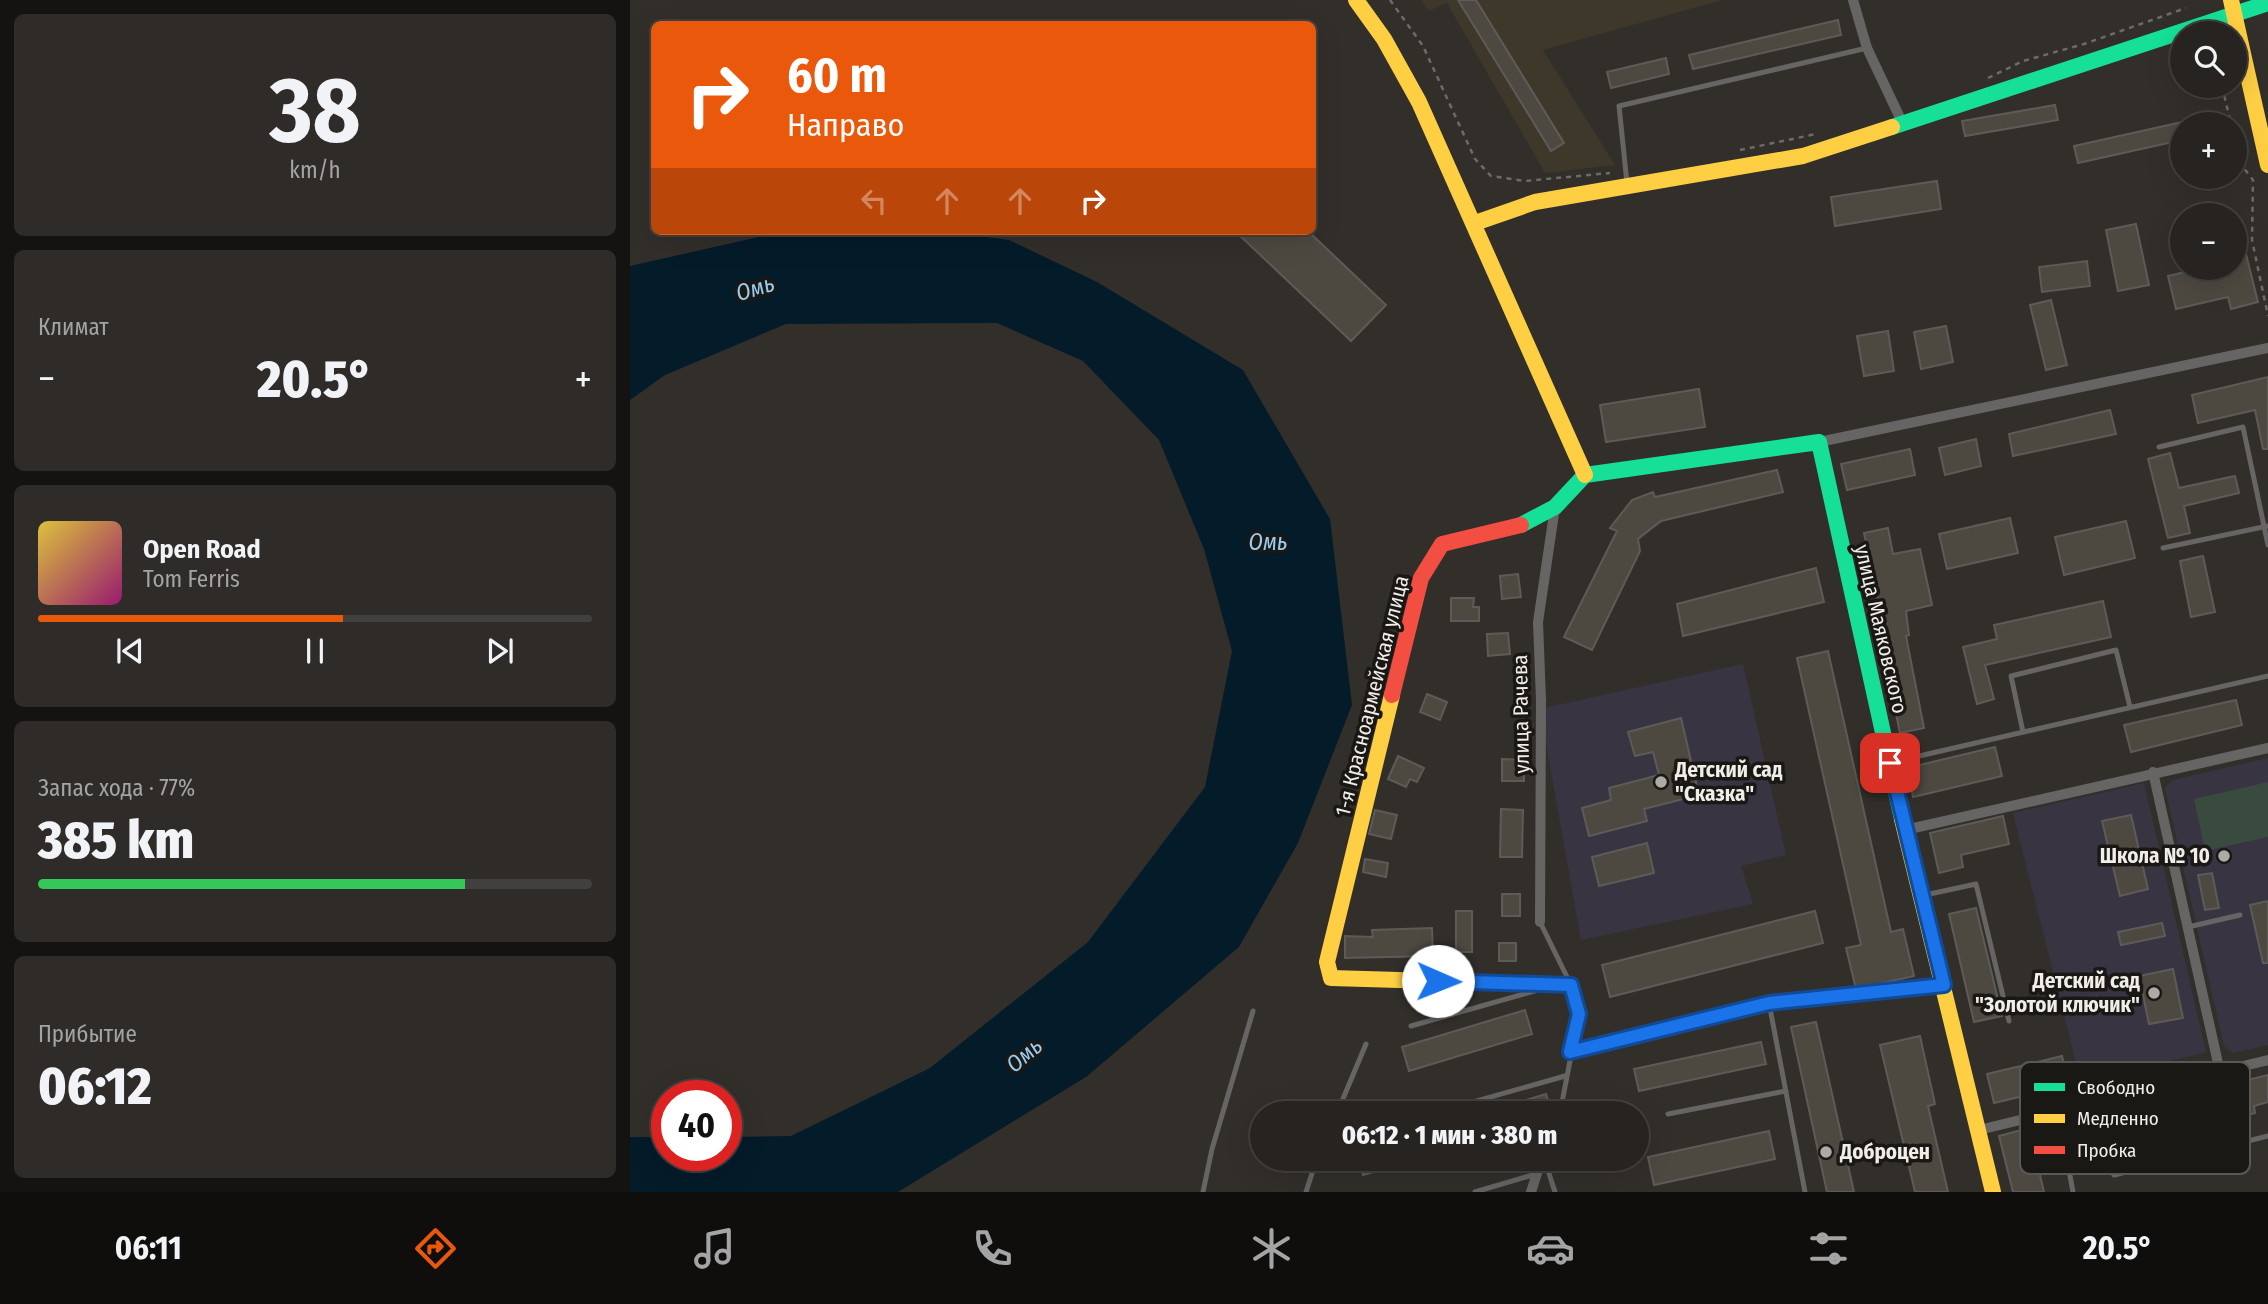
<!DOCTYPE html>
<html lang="ru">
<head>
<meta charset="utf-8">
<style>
  :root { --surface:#262320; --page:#2e2b29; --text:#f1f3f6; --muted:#a4a4a5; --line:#42403e; --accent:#ea580c }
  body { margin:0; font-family:"Fira Sans Condensed",sans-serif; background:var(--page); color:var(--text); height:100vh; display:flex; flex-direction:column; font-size:26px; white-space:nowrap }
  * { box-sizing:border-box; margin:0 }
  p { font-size:23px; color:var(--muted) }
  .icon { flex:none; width:38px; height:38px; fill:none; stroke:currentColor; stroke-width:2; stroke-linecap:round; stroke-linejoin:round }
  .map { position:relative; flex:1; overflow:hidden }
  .drawer { display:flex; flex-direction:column; gap:14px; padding:14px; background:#151312; width:630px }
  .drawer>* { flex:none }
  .top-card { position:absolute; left:21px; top:21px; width:665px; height:214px; border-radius:10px; box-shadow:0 7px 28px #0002,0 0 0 2px var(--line); background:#ea580c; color:#fff; overflow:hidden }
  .buttons { position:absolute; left:1540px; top:21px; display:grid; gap:14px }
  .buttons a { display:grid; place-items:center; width:77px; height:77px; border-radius:50%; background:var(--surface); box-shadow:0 7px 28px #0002,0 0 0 2px var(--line); font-size:35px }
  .speed { position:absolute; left:21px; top:1080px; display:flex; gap:14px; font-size:35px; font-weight:700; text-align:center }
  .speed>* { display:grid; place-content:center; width:91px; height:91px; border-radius:50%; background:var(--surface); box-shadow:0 7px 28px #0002,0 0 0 2px var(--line); line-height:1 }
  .speed .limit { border:10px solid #d22; background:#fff; color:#111 }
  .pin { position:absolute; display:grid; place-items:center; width:60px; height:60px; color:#fff; margin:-30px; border-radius:14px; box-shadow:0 4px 10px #0006 }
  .me { position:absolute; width:77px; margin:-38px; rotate:91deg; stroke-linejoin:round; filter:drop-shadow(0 0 5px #0008) }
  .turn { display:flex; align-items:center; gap:24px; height:147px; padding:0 21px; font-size:32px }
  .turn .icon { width:91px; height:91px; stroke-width:2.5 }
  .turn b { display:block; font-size:49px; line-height:60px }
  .lanes { display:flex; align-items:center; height:66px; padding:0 21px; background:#0003; justify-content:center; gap:35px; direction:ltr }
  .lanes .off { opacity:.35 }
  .big { font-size:52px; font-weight:800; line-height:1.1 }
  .drawer .widget { flex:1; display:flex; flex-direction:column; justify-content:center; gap:10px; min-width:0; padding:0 24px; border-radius:10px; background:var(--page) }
  .drawer .dial { align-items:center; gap:0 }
  .dial b { font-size:91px; line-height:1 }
  .song { display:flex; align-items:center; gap:21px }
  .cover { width:84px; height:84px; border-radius:10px; background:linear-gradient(135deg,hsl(50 70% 55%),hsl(320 70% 35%)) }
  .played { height:7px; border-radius:4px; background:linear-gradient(90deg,var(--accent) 55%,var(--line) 55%) }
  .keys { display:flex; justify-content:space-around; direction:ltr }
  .heat { display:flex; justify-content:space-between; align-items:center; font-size:38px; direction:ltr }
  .charge { height:10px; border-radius:5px; background:linear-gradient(90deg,#34c759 77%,var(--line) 0) }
  .trip { position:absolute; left:620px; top:1101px; width:399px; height:70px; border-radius:35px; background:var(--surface); box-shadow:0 7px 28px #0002,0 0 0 2px var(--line); font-weight:800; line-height:70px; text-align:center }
  .dock { display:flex; height:112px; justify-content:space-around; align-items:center; background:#0f0e0d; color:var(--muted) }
  .dock .icon { width:49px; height:49px }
  .dock .on { color:var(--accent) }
  .dock b { font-size:32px; color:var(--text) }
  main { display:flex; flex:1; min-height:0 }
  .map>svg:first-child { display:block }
</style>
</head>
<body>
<main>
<section class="drawer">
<div class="widget dial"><b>38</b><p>km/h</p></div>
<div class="widget"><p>Климат</p>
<div class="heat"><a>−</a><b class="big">20.5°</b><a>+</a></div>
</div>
<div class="widget">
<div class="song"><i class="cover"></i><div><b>Open Road</b><p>Tom Ferris</p></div></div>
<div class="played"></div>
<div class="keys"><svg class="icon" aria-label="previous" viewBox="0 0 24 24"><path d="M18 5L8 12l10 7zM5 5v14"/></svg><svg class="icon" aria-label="pause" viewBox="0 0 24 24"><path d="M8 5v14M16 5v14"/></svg><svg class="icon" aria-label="next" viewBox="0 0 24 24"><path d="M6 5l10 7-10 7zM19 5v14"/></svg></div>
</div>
<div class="widget"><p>Запас хода · 77%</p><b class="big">385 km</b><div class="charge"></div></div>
<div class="widget"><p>Прибытие</p><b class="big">06:12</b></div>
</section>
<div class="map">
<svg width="1638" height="1192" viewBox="0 0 1638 1192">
  <rect width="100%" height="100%" fill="#322f2b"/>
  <!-- built -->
  <path fill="#3e382b" d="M 791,0 L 1092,0 L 913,50 L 985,165 L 915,173 L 817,3 L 799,11 Z"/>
  <!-- education -->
  <path fill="#393442" d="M 1113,664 L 1156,855 L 1111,866 L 1123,904 L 951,940 L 910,709 Z
    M 1638,758 L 1638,1045 L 1603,1053 L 1594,1046 L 1535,788 L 1543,780 Z
    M 1514,783 L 1576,1052 L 1451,1083 L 1383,813 Z"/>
  <!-- green -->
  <path fill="#394b3e" d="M 1638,782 L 1638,837 L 1575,851 L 1564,799 Z"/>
  <!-- water -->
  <path fill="#041b2a" d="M 155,231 L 309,231 L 379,240 L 467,282 L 613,370 L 700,519 L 722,705 L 668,843 L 609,947 L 456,1077 L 268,1192 L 0,1192 L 0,1137 L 37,1137 L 37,1155 L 96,1155 L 96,1137 L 161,1136 L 300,1068 L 458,942 L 575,787 L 602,651 L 574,549 L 529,440 L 453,361 L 367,323 L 156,324 L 35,375 L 0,400 L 0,266 Z"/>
  <!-- building -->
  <path fill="#4d4941" stroke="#5d5b58" stroke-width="2" d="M 828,0 L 846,0 L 934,143 L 921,151 Z
    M 1208,20 L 1211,35 L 1063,69 L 1059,55 Z
    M 1036,58 L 1039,74 L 981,88 L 977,72 Z
    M 1425,105 L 1428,120 L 1335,136 L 1332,121 Z
    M 1552,122 L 1552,140 L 1448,163 L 1444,146 Z
    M 1307,181 L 1311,209 L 1205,226 L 1201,197 Z
    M 1506,224 L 1519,285 L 1488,291 L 1476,230 Z
    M 605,231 L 678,231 L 756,305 L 721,341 Z
    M 1614,246 L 1628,302 L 1601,309 L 1598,297 L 1546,309 L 1538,276 L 1572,268 L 1605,268 L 1605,248 Z
    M 1457,261 L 1460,286 L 1412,292 L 1409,267 Z
    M 1421,300 L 1437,365 L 1416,370 L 1400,305 Z
    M 1316,326 L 1323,362 L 1291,369 L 1284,332 Z
    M 1258,331 L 1264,371 L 1234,376 L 1227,336 Z
    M 1638,377 L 1638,449 L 1633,449 L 1625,410 L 1568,423 L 1562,395 Z
    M 1069,389 L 1075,427 L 976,442 L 970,405 Z
    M 1480,410 L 1486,434 L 1383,456 L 1379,434 Z
    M 1346,439 L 1351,466 L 1315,475 L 1309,448 Z
    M 1280,449 L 1285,475 L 1217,490 L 1211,464 Z
    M 1540,453 L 1549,488 L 1605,476 L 1609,493 L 1554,506 L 1560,533 L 1538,538 L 1518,459 Z
    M 1147,470 L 1153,492 L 1031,521 L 1008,539 L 1010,551 L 962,650 L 934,637 L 987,531 L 980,528 L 1002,500 L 1023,492 L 1025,497 Z
    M 1380,518 L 1388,553 L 1317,569 L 1309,534 Z
    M 1496,521 L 1505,558 L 1434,575 L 1425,537 Z
    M 1258,528 L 1263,554 L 1290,549 L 1302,605 L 1276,611 L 1279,635 L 1276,636 L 1294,728 L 1270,733 L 1251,640 L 1248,625 L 1253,624 L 1234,533 Z
    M 1573,556 L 1585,612 L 1561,617 L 1550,561 Z
    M 1186,568 L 1194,602 L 1053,636 L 1047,604 Z
    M 888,574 L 891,597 L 872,599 L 870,576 Z
    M 821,598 L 844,598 L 843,607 L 849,607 L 849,621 L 821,621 Z
    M 1473,601 L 1481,637 L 1355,665 L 1364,699 L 1347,704 L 1333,647 L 1367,639 L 1364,625 Z
    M 878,633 L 880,654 L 858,656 L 857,634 Z
    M 1198,651 L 1261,932 L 1273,929 L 1284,976 L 1226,989 L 1216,948 L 1231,945 L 1167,658 Z
    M 797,694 L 817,702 L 810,720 L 790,712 Z
    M 1606,700 L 1612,725 L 1501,752 L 1494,725 Z
    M 1051,718 L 1069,795 L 1014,809 L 1017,821 L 959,836 L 952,808 L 981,800 L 979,788 L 1029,775 L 1023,752 L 1005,756 L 998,732 Z
    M 1365,747 L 1372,776 L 1283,797 L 1277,768 Z
    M 768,756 L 794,768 L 787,782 L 780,779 L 776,787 L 758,779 Z
    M 872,759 L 894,760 L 894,781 L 872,781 Z
    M 871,809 L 893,810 L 892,857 L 870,857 Z
    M 745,810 L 767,815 L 761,839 L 739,834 Z
    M 1501,815 L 1518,889 L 1490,896 L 1472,821 Z
    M 1373,816 L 1379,844 L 1331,855 L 1333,867 L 1309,873 L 1300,833 Z
    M 1017,843 L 1024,873 L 969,886 L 962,857 Z
    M 735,859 L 758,863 L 756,877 L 733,872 Z
    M 1582,873 L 1589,908 L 1575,910 L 1568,875 Z
    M 872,894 L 890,894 L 890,916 L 872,916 Z
    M 1638,901 L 1638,963 L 1633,963 L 1620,905 Z
    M 1346,908 L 1372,1016 L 1344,1022 L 1319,914 Z
    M 826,911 L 842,911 L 842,952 L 826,952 Z
    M 1185,911 L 1193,943 L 980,997 L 972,965 Z
    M 1532,923 L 1535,936 L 1491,945 L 1488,932 Z
    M 802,928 L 803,956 L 715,958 L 715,936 L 743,937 L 742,930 Z
    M 869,943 L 886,943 L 886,961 L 869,961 Z
    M 1543,969 L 1553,1018 L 1519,1024 L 1509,976 Z
    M 895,1010 L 902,1034 L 779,1071 L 772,1047 Z
    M 1186,1022 L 1224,1192 L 1197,1192 L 1161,1027 Z
    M 1290,1036 L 1305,1104 L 1298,1106 L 1318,1192 L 1285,1192 L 1250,1045 Z
    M 1131,1042 L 1136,1064 L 1009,1091 L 1004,1069 Z
    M 1432,1056 L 1439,1085 L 1364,1103 L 1357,1074 Z
    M 1638,1075 L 1638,1102 L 1624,1106 L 1625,1113 L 1598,1120 L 1589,1087 Z
    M 916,1094 L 922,1113 L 864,1113 L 863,1110 Z
    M 1399,1128 L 1414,1192 L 1383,1192 L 1369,1136 Z
    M 1139,1131 L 1145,1159 L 1024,1185 L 1018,1157 Z
    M 728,1158 L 777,1158 L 778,1162 L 733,1175 Z"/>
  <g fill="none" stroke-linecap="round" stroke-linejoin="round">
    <!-- path -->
    <path stroke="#6d6a69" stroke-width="2.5" stroke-dasharray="5 5" stroke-linecap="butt" d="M 760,0 L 793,46 L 845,159 L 861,176 L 895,181 L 980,173
      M 1358,78 L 1393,61 L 1454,44 L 1556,8
      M 1592,86 L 1601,124
      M 1605,142 L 1609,162 L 1623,180 L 1622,240 L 1638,316
      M 1110,150 L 1186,134"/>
    <!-- lane -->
    <path stroke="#676564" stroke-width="5" d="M 997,183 L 989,106 L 1237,48
      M 1529,447 L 1613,427 L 1638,545
      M 1533,548 L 1638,526
      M 1393,732 L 1381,676 L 1486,650 L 1500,707
      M 1263,762 L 1638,676
      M 1295,895 L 1346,884 L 1379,1021
      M 910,922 L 941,985 L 949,1014 L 930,1113
      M 1558,927 L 1610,915
      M 781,1026 L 908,990
      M 940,1052 L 1139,1003
      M 707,1113 L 736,1044
      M 804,1113 L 935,1076
      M 1038,1114 L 1156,1091
      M 1433,1138 L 1443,1192
      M 914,1158 L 925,1192
      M 1484,1175 L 1638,1136
      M 573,1192 L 582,1149 L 623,1011
      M 676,1192 L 687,1158
      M 845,1192 L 906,1174
      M 1175,1192 L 1139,1003 L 1310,985"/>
    <!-- street -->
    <path stroke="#676564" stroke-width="10" d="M 1223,0 L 1237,48 L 1272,122
      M 1189,442 L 1638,348
      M 1523,772 L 1590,1072
      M 1275,830 L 1638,748
      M 910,922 L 911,700 L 908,622 L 925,507
      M 1349,1130 L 1638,1060
      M 901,1192 L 912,1158"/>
    <!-- fast -->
    <path stroke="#16e098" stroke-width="16" d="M 1262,127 L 1638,3
      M 891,525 L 925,507 L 955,475 L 1189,442 L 1272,819"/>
    <!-- slow -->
    <path stroke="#ffcf43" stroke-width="16" d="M 726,0 L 754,39 L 789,102 L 955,475
      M 1601,0 L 1638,165
      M 845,223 L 905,202 L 1173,156 L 1262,127
      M 762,695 L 697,962 L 701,978 L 941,985
      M 1272,819 L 1363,1192"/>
    <!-- jam -->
    <path stroke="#f24e42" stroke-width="16" d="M 762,695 L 791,578 L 812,544 L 891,525"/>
  </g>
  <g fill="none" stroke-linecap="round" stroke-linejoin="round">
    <defs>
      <path id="route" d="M 808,981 L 941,985 L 949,1014 L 940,1052 L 1139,1003 L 1314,985 L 1260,763"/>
    </defs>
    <!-- route casing -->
    <use href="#route" stroke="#114b97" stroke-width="18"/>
    <!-- route -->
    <use href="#route" stroke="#1a73e8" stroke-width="12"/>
  </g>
  <!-- markers -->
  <g fill="#aeaba6" stroke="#1a1815" stroke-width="2.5">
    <circle cx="1031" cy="782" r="7"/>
    <circle cx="1594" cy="856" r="7"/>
    <circle cx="1524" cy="993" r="7"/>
    <circle cx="1196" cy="1152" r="7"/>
  </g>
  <g text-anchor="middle" stroke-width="7" stroke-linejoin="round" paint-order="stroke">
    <!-- street labels -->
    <g font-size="21" fill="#f1eee9" stroke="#1a1815">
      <text transform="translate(1251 629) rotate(77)" y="7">улица Маяковского</text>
      <text transform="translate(742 696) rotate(-76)" y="7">1-я Красноармейская улица</text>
      <text transform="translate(891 714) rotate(-91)" y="7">улица Рачева</text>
    </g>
    <!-- poi labels -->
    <g font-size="21" font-weight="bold" fill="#f1eee9" stroke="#1a1815" text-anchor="start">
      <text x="1045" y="777">Детский сад<tspan x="1045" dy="24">"Сказка"</tspan></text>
      <text x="1580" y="863" text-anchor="end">Школа № 10</text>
      <text x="1510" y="988" text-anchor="end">Детский сад<tspan x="1510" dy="24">"Золотой ключик"</tspan></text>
      <text x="1210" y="1159">Доброцен</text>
    </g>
    <!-- water labels -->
    <g font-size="23" font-style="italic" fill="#98cdf3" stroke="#1a1815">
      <text transform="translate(125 288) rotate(-17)" y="8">Омь</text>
      <text x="638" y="550">Омь</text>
      <text transform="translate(394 1055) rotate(-41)" y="8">Омь</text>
    </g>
  </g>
  <!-- legend -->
  <rect x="1390" y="1062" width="230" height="112" rx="10" fill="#1a1815" stroke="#5a5855" stroke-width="2"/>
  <rect x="1404" y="1083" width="31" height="8" fill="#16e098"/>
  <rect x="1404" y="1114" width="31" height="9" fill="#ffcf43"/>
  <rect x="1404" y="1146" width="31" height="8" fill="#f24e42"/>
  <g font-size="19" fill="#f1eee9">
    <text x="1447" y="1094">Свободно</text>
    <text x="1447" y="1125">Медленно</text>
    <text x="1447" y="1157">Пробка</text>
  </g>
</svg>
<div class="buttons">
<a><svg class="icon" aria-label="search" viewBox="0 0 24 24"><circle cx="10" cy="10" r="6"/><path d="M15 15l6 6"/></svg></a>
<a>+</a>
<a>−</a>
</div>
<div class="speed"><div class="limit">40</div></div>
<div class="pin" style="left:1260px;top:763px;background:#d93025"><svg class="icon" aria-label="arrive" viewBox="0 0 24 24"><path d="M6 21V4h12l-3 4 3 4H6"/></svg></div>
<svg class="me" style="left:808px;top:981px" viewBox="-20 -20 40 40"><circle r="19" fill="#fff"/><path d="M0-13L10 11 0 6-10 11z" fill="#1a73e8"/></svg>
<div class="trip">06:12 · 1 мин · 380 m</div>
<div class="top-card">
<div class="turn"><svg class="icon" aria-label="right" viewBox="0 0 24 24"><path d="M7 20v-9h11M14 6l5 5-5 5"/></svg><div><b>60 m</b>Направо</div></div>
<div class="lanes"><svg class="icon off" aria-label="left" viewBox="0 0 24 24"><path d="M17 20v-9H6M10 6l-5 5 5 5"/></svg><svg class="icon off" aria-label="ahead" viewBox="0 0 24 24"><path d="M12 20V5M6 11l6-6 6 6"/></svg><svg class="icon off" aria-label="ahead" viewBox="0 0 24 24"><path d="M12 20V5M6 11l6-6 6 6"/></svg><svg class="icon" aria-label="right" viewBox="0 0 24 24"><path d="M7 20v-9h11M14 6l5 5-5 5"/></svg></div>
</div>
</div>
</main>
<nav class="dock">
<b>06:11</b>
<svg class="icon on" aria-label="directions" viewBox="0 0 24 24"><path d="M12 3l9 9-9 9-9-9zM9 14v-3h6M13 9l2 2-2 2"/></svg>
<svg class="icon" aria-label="music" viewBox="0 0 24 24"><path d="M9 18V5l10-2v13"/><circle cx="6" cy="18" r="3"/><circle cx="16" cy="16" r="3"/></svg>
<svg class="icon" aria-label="phone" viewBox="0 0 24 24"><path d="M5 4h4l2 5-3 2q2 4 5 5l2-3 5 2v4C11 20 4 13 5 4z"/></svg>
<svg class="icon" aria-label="climate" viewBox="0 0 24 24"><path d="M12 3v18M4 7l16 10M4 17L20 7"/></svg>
<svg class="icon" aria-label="car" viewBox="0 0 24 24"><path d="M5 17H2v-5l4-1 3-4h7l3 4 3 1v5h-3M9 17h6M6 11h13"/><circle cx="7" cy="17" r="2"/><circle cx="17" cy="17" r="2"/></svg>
<svg class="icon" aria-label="filters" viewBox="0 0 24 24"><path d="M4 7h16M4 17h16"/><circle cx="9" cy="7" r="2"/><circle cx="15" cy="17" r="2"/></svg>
<b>20.5°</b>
</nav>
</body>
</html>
